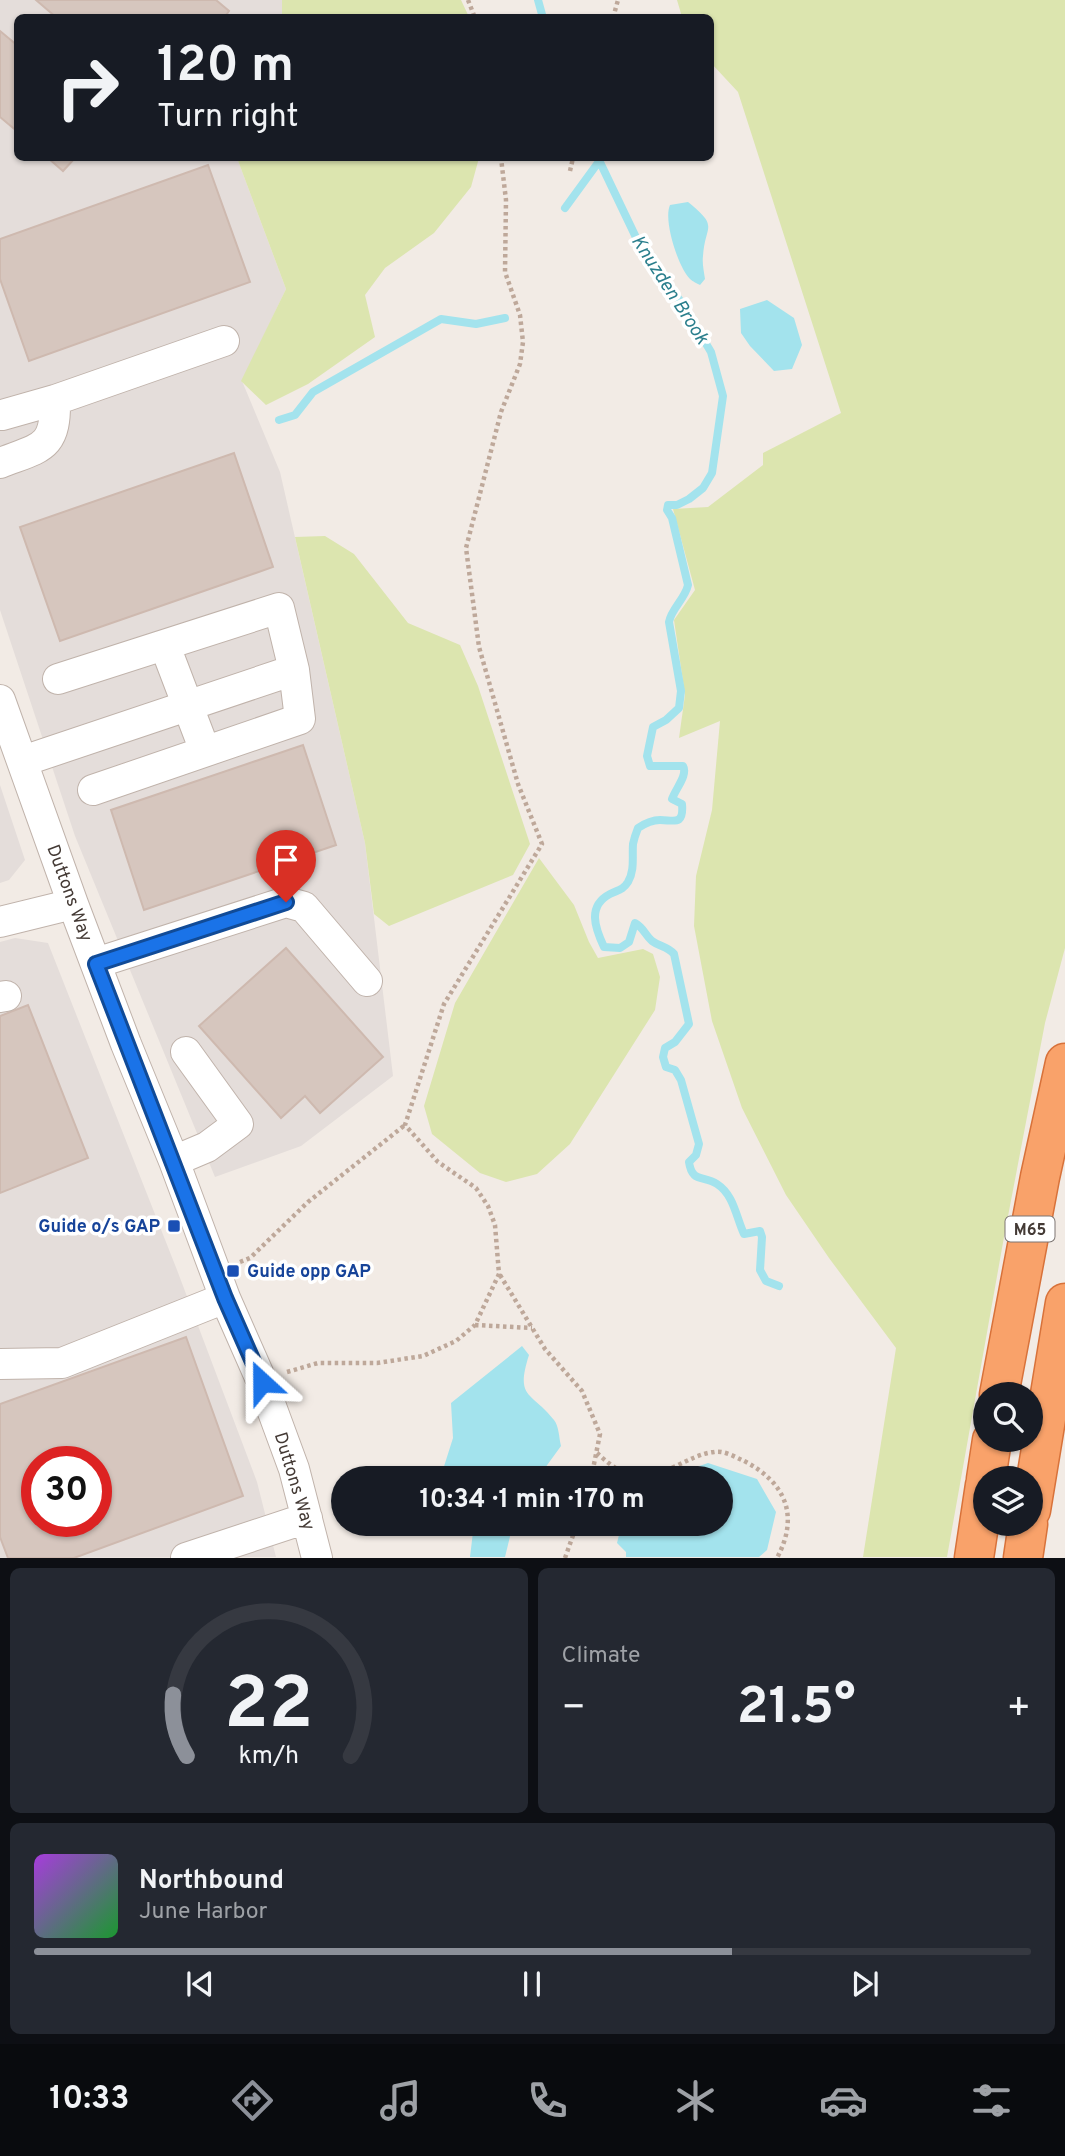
<!DOCTYPE html>
<html lang="en">
<head>
<meta charset="utf-8">
<style>
  :root { --surface:#171b24; --page:#242831; --text:#f1f3f6; --muted:#9ea1a6; --line:#363941; --accent:#8c9099 }
  body { margin:0; font-family:Overpass,sans-serif; background:var(--page); color:var(--text); height:100vh; display:flex; flex-direction:column; font-size:26px; white-space:nowrap }
  * { box-sizing:border-box; margin:0 }
  p { font-size:23px; color:var(--muted) }
  .icon { flex:none; width:38px; height:38px; fill:none; stroke:currentColor; stroke-width:2; stroke-linecap:round; stroke-linejoin:round }
  .map { position:relative; height:1558px; overflow:hidden }
  .drawer { display:flex; flex-direction:column; gap:10px; padding:10px; background:#0d0f14; flex:1 }
  .drawer>* { flex:none }
  .hud { position:absolute; left:14px; top:14px; width:700px; height:147px; border-radius:10px; box-shadow:0 2px 5px #0004; background:#171b24; color:var(--text); overflow:hidden }
  .buttons { position:absolute; left:973px; top:1382px; display:grid; gap:14px }
  .buttons a { display:grid; place-items:center; width:70px; height:70px; border-radius:50%; background:var(--surface); box-shadow:0 2px 5px #0004; font-size:35px }
  .speed { position:absolute; left:21px; top:1446px; display:flex; gap:14px; font-size:35px; font-weight:700; text-align:center }
  .speed>* { display:grid; place-content:center; width:91px; height:91px; border-radius:50%; background:var(--surface); box-shadow:0 2px 5px #0004; line-height:1 }
  .speed .limit { border:10px solid #d22; background:#fff; color:#111 }
  .pin { position:absolute; display:grid; place-items:center; width:60px; height:60px; color:#fff; margin:-72px -30px; border-radius:50% 50% 50% 0; rotate:-45deg; box-shadow:0 0 7px #0007 }
  .pin .icon { rotate:45deg }
  .me { position:absolute; width:77px; margin:-38px; rotate:336deg; stroke-linejoin:round; filter:drop-shadow(0 0 5px #0008) }
  .turn { display:flex; align-items:center; gap:24px; height:147px; padding:0 28px; font-size:32px }
  .turn .icon { width:91px; height:91px; stroke-width:2.5 }
  .turn b { display:block; font-size:49px; line-height:60px }
  .big { font-size:52px; font-weight:700; line-height:1.1 }
  .drawer .widget { flex:1; display:flex; flex-direction:column; justify-content:center; gap:10px; min-width:0; padding:0 24px; border-radius:10px; background:var(--page) }
  .drawer .dial { align-items:center; gap:0 }
  .dial svg { height:182px; overflow:visible; fill:none; stroke:var(--line); stroke-width:7; stroke-linecap:round; text-anchor:middle }
  .dial text { fill:var(--text); stroke:none }
  .song { display:flex; align-items:center; gap:21px }
  .cover { width:84px; height:84px; border-radius:10px; background:linear-gradient(135deg,hsl(280 70% 55%),hsl(130 70% 35%)) }
  .played { height:7px; border-radius:4px; background:linear-gradient(90deg,var(--accent) 70%,var(--line) 70%) }
  .keys { display:flex; justify-content:space-around; direction:ltr }
  .heat { display:flex; justify-content:space-between; align-items:center; font-size:38px; direction:ltr }
  .drawer .tiles { flex:1; display:grid; gap:10px; grid-template-columns:1fr 1fr }
  .widget:last-child { grid-column:span 2 }
  .trip { position:absolute; left:331px; top:1466px; width:402px; height:70px; border-radius:35px; background:var(--surface); box-shadow:0 2px 5px #0004; font-weight:700; line-height:70px; text-align:center }
  .menu { display:flex; height:112px; justify-content:space-around; align-items:center; background:#090b0e; color:var(--muted) }
  .menu .icon { width:49px; height:49px }
  .menu .active { color:var(--accent) }
  .menu b { font-size:32px; color:var(--text) }
  .map>svg:first-child { display:block }
</style>
</head>
<body>
<div class="map">
<svg width="1065" height="1558" viewBox="0 0 1065 1558">
  <rect width="100%" height="100%" fill="#f2ebe5"/>
  <!-- industrial -->
  <path fill="#e4ddda" fill-rule="evenodd" d="M 0,0 L 282,0 L 282,17 L 18,18 L 18,158 L 237,158 L 286,289 L 242,381 L 280,472 L 365,843 L 393,1076 L 301,1146 L 215,1177 L 75,836 L 0,610 Z
    M 0,785 L 25,860 L 9,880 L 0,883 Z
    M 15,938 L 48,943 L 177,1270 L 257,1482 L 276,1557 L 0,1558 L 0,942 ZM 37,1461 L 96,1461 L 96,1521 L 37,1521 Z"/>
  <!-- green -->
  <path fill="#dce5af" d="M 282,0 L 461,0 L 469,17 L 282,17 Z
    M 677,0 L 1065,0 L 1065,948 L 1045,1023 L 1004,1237 L 947,1557 L 863,1557 L 896,1348 L 829,1258 L 786,1195 L 742,1108 L 712,1021 L 694,926 L 696,876 L 712,810 L 720,721 L 679,738 L 685,695 L 674,620 L 695,590 L 673,509 L 708,507 L 763,465 L 763,453 L 841,413 L 738,92 L 711,63 L 710,18 L 682,17 Z
    M 237,158 L 479,158 L 471,187 L 434,233 L 385,268 L 365,295 L 375,337 L 308,384 L 266,405 L 241,381 L 286,289 Z
    M 325,536 L 354,554 L 408,623 L 460,645 L 478,686 L 530,844 L 513,875 L 389,926 L 374,914 L 365,843 L 295,537 Z
    M 539,858 L 574,905 L 589,942 L 598,958 L 643,949 L 653,954 L 660,977 L 655,1010 L 570,1144 L 537,1174 L 506,1182 L 480,1173 L 432,1134 L 424,1106 L 455,1003 Z"/>
  <!-- water -->
  <path fill="#a3e3ed" d="M 688,202 C 720,228 705,224 703,256 C 702,263 704,272 705,279 L 700,285 C 698,284 692,281 690,279 C 678,267 663,220 670,205 Z
    M 767,300 L 794,318 L 802,345 L 792,369 L 774,371 L 750,346 L 741,333 L 740,309 Z
    M 522,1346 L 529,1355 C 515,1399 531,1391 554,1420 C 559,1426 559,1438 561,1446 L 537,1479 L 440,1479 L 453,1438 L 451,1403 Z
    M 708,1463 L 757,1479 L 776,1512 L 767,1550 L 759,1557 L 626,1557 L 626,1552 L 617,1543 L 619,1535 L 628,1535 L 633,1524 L 721,1524 L 721,1479 L 671,1479 L 679,1473 Z
    M 441,1524 L 513,1524 L 505,1557 L 470,1557 L 473,1532 L 455,1532 Z"/>
  <g fill="none" stroke-linecap="round" stroke-linejoin="round">
    <!-- stream -->
    <path stroke="#a3e3ed" stroke-width="8" d="M 538,0 L 543,18
      M 598,158 L 643,252 L 681,302 L 711,352 L 723,396 L 712,473 L 703,488 L 689,499 L 677,505 L 668,505 L 667,510 L 672,518 L 688,585 C 685,599 671,609 669,622 L 681,691 L 679,708 L 666,720 L 653,727 L 647,756 L 650,766 L 683,766 C 688,775 676,788 672,799 L 682,804 C 684,826 674,820 660,820 C 653,820 644,824 638,828 C 636,833 634,839 633,844 C 632,857 635,870 628,882 C 623,890 618,890 610,894 C 587,906 595,928 604,947 L 620,948 L 629,942 L 635,923 C 644,928 645,935 652,941 C 660,947 667,946 674,954 L 689,1024 L 675,1042 L 665,1048 L 663,1057 L 666,1067 L 675,1070 L 681,1080 L 699,1144 L 696,1155 L 689,1162 C 692,1183 703,1175 717,1184 C 734,1195 736,1217 744,1234 L 760,1231 L 762,1237 L 760,1270 L 766,1281 L 779,1286
      M 565,208 L 600,160
      M 279,420 L 295,415 L 313,392 L 441,319 L 476,324 L 505,318"/>
  </g>
  <!-- building -->
  <path fill="#d6c6be" stroke="#ceb9af" stroke-width="2" fill-rule="evenodd" d="M 36,0 L 216,0 L 229,11 L 224,18 L 57,18 Z
    M 0,31 L 18,46 L 18,132 L 0,117 Z
    M 48,158 L 75,158 L 63,171 Z
    M 208,165 L 250,282 L 29,361 L 0,279 L 0,239 Z
    M 234,453 L 273,567 L 60,641 L 20,527 Z
    M 303,745 L 336,845 L 144,910 L 111,810 Z
    M 286,948 L 383,1057 L 320,1113 L 305,1096 L 281,1118 L 199,1026 Z
    M 28,1005 L 88,1158 L 0,1193 L 0,1016 Z
    M 186,1337 L 243,1496 L 74,1558 L 8,1558 L 0,1537 L 0,1404 ZM 37,1461 L 96,1461 L 96,1521 L 37,1521 Z"/>
  <g fill="none" stroke-linecap="round" stroke-linejoin="round">
    <defs>
      <path id="minor" d="M 2,415 L 55,400
        M 0,463 C 41,447 56,449 55,400 L 224,341
        M 165,646 L 205,751
        M 58,679 L 279,608 L 294,670 L 300,719 L 93,790
        M 0,700 L 73,904 L 126,1044 L 174,1161 L 225,1298 L 262,1382 L 294,1469 L 317,1558
        M 23,761 L 294,670
        M 0,922 L 73,904
        M 96,963 L 286,902 L 304,907 L 367,981
        M 0,997 L 6,996
        M 174,1161 L 207,1147 L 238,1124 L 186,1052
        M 0,1364 L 62,1363 L 225,1298
        M 186,1558 L 307,1518"/>
      <path id="highway" d="M 999,1395 L 1040,1177 L 1065,1063
        M 986,1479 L 992,1440
        M 1031,1510 L 1065,1303
        M 974,1558 L 985,1485
        M 1023,1558 L 1028,1524"/>
    </defs>
    <!-- minor casing -->
    <use href="#minor" stroke="#c0b3ab" stroke-width="32"/>
    <!-- highway casing -->
    <use href="#highway" stroke="#d8723a" stroke-width="41"/>
    <!-- path -->
    <path stroke="#bea89a" stroke-width="4.5" stroke-dasharray="3.5 3.5" stroke-linecap="butt" d="M 468,0 L 475,18
      M 613,18 L 618,0
      M 570,171 L 573,158
      M 240,1262 L 250,1258 L 308,1202 L 405,1125
      M 500,1275 L 545,1349 L 582,1391 L 600,1434 L 591,1479
      M 475,1325 L 532,1328
      M 287,1372 L 318,1363 L 377,1363 L 423,1356 L 456,1341 L 475,1325 L 499,1274 L 495,1225 L 488,1206 L 476,1188 L 438,1162 L 405,1125 L 444,1004 L 542,844 L 518,784 L 479,647 L 466,548 L 501,412 L 520,364 L 523,342 L 520,315 L 505,272 L 506,200 L 501,158
      M 597,1453 C 608,1463 622,1475 638,1477 C 660,1480 690,1454 714,1452 C 724,1450 735,1457 744,1461 C 785,1482 800,1515 777,1558
      M 565,1558 L 577,1524"/>
    <!-- minor -->
    <use href="#minor" stroke="#fff" stroke-width="30"/>
    <!-- highway -->
    <use href="#highway" stroke="#f9a26a" stroke-width="38"/>
  </g>
  <g fill="none" stroke-linecap="round" stroke-linejoin="round">
    <defs>
      <path id="route" d="M 262,1382 L 225,1298 L 96,964 L 286,902"/>
    </defs>
    <!-- route casing -->
    <use href="#route" stroke="#114b97" stroke-width="18"/>
    <!-- route -->
    <use href="#route" stroke="#1a73e8" stroke-width="12"/>
  </g>
  <!-- markers -->
  <g fill="#1a4fb4" stroke="#fff" stroke-width="2.5">
    <rect x="167" y="1219" width="14" height="14" rx="3.5"/>
    <rect x="226" y="1264" width="14" height="14" rx="3.5"/>
  </g>
  <g text-anchor="middle" stroke-width="7" stroke-linejoin="round" paint-order="stroke">
    <!-- shield labels -->
    <rect fill="#fff" stroke="#7c7572" stroke-width="2" x="1005.5" y="1216.5" width="49" height="25" rx="5"/>
    <g font-size="16" font-weight="bold" fill="#443a35">
      <text x="1030" y="1235">M65</text>
    </g>
    <!-- street labels -->
    <g font-size="18" fill="#443a35" stroke="#fff">
      <text transform="translate(70 893) rotate(70)" y="6">Duttons Way</text>
      <text transform="translate(295 1481) rotate(73)" y="6">Duttons Way</text>
    </g>
    <!-- transit labels -->
    <g font-size="18" font-weight="bold" fill="#164399" stroke="#fff" text-anchor="end">
      <text x="160" y="1232">Guide o/s GAP</text>
      <text x="247" y="1277" text-anchor="start">Guide opp GAP</text>
    </g>
    <!-- water labels -->
    <g font-size="19" font-style="italic" fill="#2b7f8d" stroke="#fff">
      <text transform="translate(671 289) rotate(57)" y="7">Knuzden Brook</text>
    </g>
  </g>
</svg>
<div class="buttons">
<a><svg class="icon" aria-label="search" viewBox="0 0 24 24"><circle cx="10" cy="10" r="6"/><path d="M15 15l6 6"/></svg></a>
<a><svg class="icon" aria-label="layers" viewBox="0 0 24 24"><path d="M12 4l9 5-9 5-9-5zM3 14l9 5 9-5"/></svg></a>
</div>
<div class="speed"><div class="limit">30</div></div>
<div class="pin" style="left:286px;top:902px;background:#d93025"><svg class="icon" aria-label="arrive" viewBox="0 0 24 24"><path d="M6 21V4h12l-3 4 3 4H6"/></svg></div>
<svg class="me" style="left:262px;top:1382px" viewBox="-20 -20 40 40"><path d="M0-17L14 15 0 8-14 15z" fill="#1a73e8" stroke="#fff" stroke-width="4"/></svg>
<div class="trip">10:34 · 1 min · 170 m</div>
<div class="hud">
<div class="turn"><svg class="icon" aria-label="right" viewBox="0 0 24 24"><path d="M7 20v-9h11M14 6l5 5-5 5"/></svg><div><b>120 m</b>Turn right</div></div>
</div>
</div>
<section class="drawer">
<div class="tiles">
<div class="widget dial"><svg viewBox="0 0 100 80">
<path d="M14 69A42 42 0 1 1 86 69"/>
<path d="M14 69A42 42 0 0 1 8 42" stroke="#8c9099"/>
<text x="50" y="56" font-size="32" font-weight="700">22</text>
<text x="50" y="72" font-size="11">km/h</text>
</svg></div>
<div class="widget"><p>Climate</p>
<div class="heat"><a>−</a><b class="big">21.5°</b><a>+</a></div>
</div>
<div class="widget">
<div class="song"><i class="cover"></i><div><b>Northbound</b><p>June Harbor</p></div></div>
<div class="played"></div>
<div class="keys"><svg class="icon" aria-label="previous" viewBox="0 0 24 24"><path d="M18 5L8 12l10 7zM5 5v14"/></svg><svg class="icon" aria-label="pause" viewBox="0 0 24 24"><path d="M8 5v14M16 5v14"/></svg><svg class="icon" aria-label="next" viewBox="0 0 24 24"><path d="M6 5l10 7-10 7zM19 5v14"/></svg></div>
</div>
</div>
</section>
<nav class="menu">
<b>10:33</b>
<svg class="icon active" aria-label="directions" viewBox="0 0 24 24"><path d="M12 3l9 9-9 9-9-9zM9 14v-3h6M13 9l2 2-2 2"/></svg>
<svg class="icon" aria-label="music" viewBox="0 0 24 24"><path d="M9 18V5l10-2v13"/><circle cx="6" cy="18" r="3"/><circle cx="16" cy="16" r="3"/></svg>
<svg class="icon" aria-label="phone" viewBox="0 0 24 24"><path d="M5 4h4l2 5-3 2q2 4 5 5l2-3 5 2v4C11 20 4 13 5 4z"/></svg>
<svg class="icon" aria-label="climate" viewBox="0 0 24 24"><path d="M12 3v18M4 7l16 10M4 17L20 7"/></svg>
<svg class="icon" aria-label="car" viewBox="0 0 24 24"><path d="M5 17H2v-5l4-1 3-4h7l3 4 3 1v5h-3M9 17h6M6 11h13"/><circle cx="7" cy="17" r="2"/><circle cx="17" cy="17" r="2"/></svg>
<svg class="icon" aria-label="filters" viewBox="0 0 24 24"><path d="M4 7h16M4 17h16"/><circle cx="9" cy="7" r="2"/><circle cx="15" cy="17" r="2"/></svg>
</nav>
</body>
</html>
